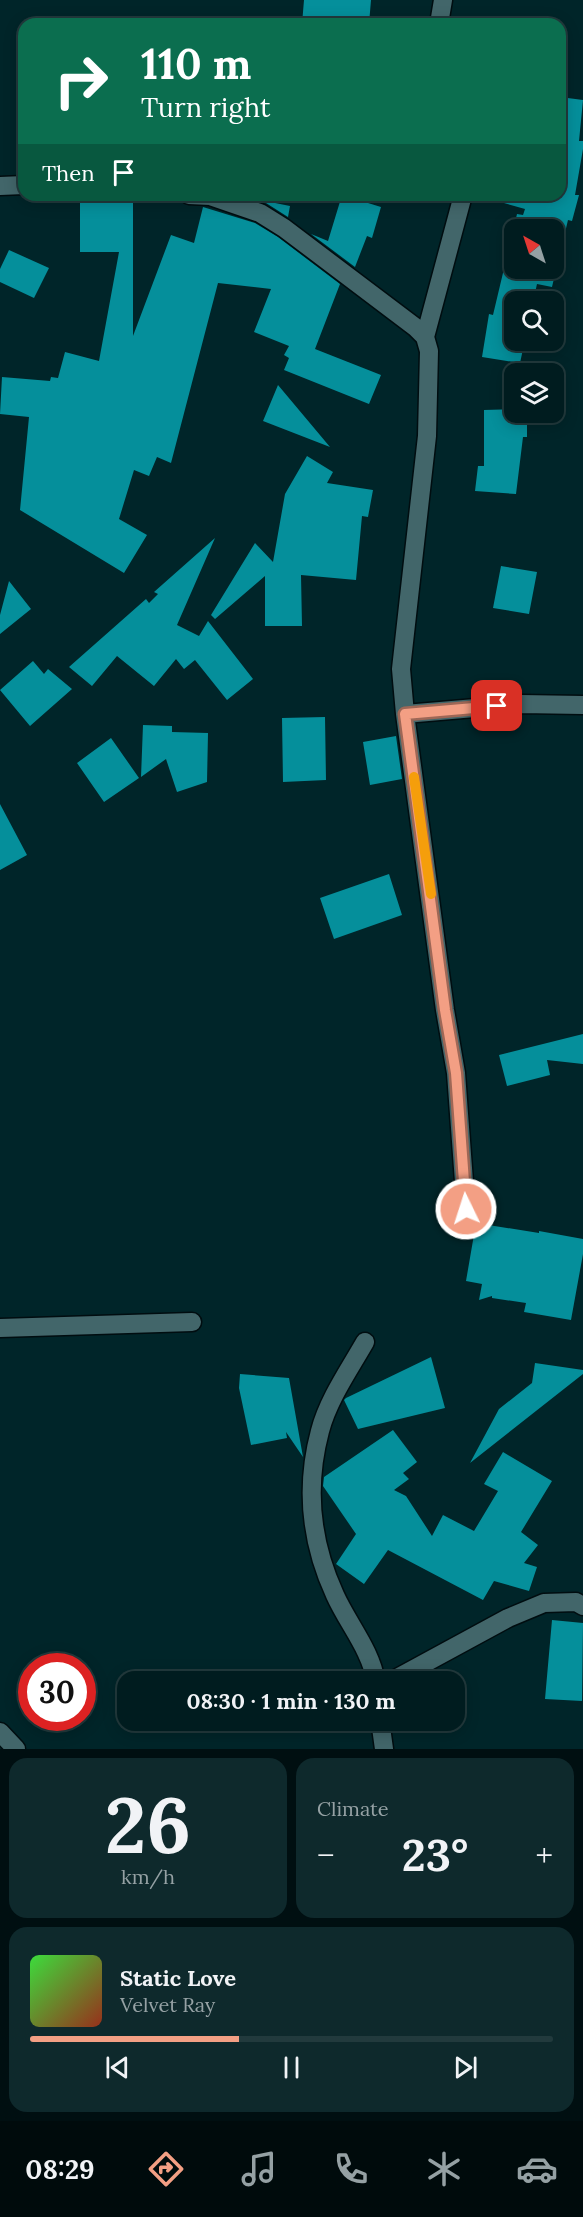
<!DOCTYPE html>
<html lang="en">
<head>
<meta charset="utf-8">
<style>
  :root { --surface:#001c1f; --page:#0e292c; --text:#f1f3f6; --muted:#95a1a4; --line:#223a3d; --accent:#f39f84 }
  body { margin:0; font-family:Lora,serif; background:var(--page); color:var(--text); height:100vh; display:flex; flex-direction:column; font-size:22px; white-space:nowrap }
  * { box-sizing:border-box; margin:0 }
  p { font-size:20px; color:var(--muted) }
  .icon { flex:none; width:33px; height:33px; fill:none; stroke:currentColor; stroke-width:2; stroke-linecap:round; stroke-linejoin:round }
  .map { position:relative; height:1749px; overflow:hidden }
  .panel { display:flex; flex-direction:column; gap:9px; padding:9px; background:#000f11; flex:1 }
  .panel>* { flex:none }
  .top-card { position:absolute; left:18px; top:18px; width:548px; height:183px; border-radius:18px; box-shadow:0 3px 15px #0003,0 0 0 2px var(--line); background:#0b6e4f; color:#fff; overflow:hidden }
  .needle { width:39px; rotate:321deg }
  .controls { position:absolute; left:504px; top:219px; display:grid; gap:12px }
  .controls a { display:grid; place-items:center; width:60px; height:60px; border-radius:12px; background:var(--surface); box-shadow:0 3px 15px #0003,0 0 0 2px var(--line); font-size:30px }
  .speed { position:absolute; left:18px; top:1653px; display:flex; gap:12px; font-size:30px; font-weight:700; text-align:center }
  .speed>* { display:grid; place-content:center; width:78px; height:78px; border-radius:50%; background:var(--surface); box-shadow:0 3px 15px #0003,0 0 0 2px var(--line); line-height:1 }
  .speed .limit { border:9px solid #d22; background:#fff; color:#111 }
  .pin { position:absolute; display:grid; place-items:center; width:51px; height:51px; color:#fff; margin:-26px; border-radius:12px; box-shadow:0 3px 9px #0006 }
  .me { position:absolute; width:66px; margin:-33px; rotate:356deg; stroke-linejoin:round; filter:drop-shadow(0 0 4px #0008) }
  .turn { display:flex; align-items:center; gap:21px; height:126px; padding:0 24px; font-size:27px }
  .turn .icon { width:78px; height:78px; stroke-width:2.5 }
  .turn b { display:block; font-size:42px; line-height:51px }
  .then { display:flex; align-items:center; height:57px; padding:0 24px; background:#0003; gap:12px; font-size:22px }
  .big { font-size:45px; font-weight:700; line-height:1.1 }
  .panel .tile { flex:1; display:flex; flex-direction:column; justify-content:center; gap:9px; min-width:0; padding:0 21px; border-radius:18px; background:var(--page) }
  .panel .dial { align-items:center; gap:0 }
  .dial b { font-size:78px; line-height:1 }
  .song { display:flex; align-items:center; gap:18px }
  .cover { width:72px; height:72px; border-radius:9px; background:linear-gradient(135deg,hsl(120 70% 55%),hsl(10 70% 35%)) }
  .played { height:6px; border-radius:3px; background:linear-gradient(90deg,var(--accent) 40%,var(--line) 40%) }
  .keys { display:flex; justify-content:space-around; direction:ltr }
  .heat { display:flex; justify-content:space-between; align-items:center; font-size:33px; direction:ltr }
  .panel .tiles { flex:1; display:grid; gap:9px; grid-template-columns:1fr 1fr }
  .tile:last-child { grid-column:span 2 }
  .trip { position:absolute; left:117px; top:1671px; width:348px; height:60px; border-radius:18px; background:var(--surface); box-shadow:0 3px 15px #0003,0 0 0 2px var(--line); font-weight:700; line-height:60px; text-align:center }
  .tab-bar { display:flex; height:96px; justify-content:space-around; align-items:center; background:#000b0c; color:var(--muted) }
  .tab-bar .icon { width:42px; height:42px }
  .tab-bar .current { color:var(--accent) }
  .tab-bar b { font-size:27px; color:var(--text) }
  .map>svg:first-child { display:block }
</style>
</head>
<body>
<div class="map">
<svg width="583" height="1749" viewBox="0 0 583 1749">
  <rect width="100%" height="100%" fill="#002529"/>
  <!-- building -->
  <path fill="#058f9b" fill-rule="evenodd" d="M 304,0 L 371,0 L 369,24 L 302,24 Z
    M 560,97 L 583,100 L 579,141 L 583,141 L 583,149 L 575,195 L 579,195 L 572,221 L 568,220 L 552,287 L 537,284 L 533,302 L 526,302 L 524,296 L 524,302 L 514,302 L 514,340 L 525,340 L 520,363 L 482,357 L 489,314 L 493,315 L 517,214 L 523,215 L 525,209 L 504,203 L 505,195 L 560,195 ZM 514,230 L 554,230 L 554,268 L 514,268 Z
    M 80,195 L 133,195 L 133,336 L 171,235 L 194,243 L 203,207 L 255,223 L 278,237 L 340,284 L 315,349 L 381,375 L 369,404 L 284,370 L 289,358 L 284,355 L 289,346 L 254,332 L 271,289 L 218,283 L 171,463 L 157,457 L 149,476 L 134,470 L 119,519 L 147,535 L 124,573 L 20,510 L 29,417 L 0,414 L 2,377 L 50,381 L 51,377 L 58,378 L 65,352 L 99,361 L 119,252 L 80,252 Z
    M 342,195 L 381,207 L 372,238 L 367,236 L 355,267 L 311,234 L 328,241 Z
    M 250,198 L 290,206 L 288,217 L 266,203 Z
    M 9,250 L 49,268 L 34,298 L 0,282 L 0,269 Z
    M 278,385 L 330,447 L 263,421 Z
    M 514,409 L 514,412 L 527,412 L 527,437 L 523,437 L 516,494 L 475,491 L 478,466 L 484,466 L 484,410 Z
    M 307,456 L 333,472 L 327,483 L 373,490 L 368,517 L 362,516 L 356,580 L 301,575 L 302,626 L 265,626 L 265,576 L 215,619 L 211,615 L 255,543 L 273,562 L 285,494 Z
    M 215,538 L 177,625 L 199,636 L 208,621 L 253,679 L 227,700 L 195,660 L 184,669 L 176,659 L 154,686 L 117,656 L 92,686 L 69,667 L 146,599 L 149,603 L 158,594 L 154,592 Z
    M 501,566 L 537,572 L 529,614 L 493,608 Z
    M 9,581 L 31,609 L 0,634 L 0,615 Z
    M 33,661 L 44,674 L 48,669 L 72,689 L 30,726 L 0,690 Z
    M 325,717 L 326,780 L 283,782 L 282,718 Z
    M 143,725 L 172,726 L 172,732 L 208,733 L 207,782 L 177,792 L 166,759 L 141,777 Z
    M 396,736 L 402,779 L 370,785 L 363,742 Z
    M 111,738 L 139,778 L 104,802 L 77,763 Z
    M 0,804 L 27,855 L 0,870 Z
    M 389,874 L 402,915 L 334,939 L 320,898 Z
    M 583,1034 L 583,1064 L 547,1060 L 550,1075 L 507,1086 L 499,1055 Z
    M 476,1223 L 539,1233 L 539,1231 L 583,1239 L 583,1254 L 571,1320 L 524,1312 L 526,1303 L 492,1298 L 492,1296 L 479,1300 L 482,1284 L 466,1281 Z
    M 431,1357 L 445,1408 L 358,1429 L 344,1400 L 346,1398 Z
    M 535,1363 L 583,1370 L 583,1374 L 470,1463 L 499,1409 L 532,1383 Z
    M 240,1374 L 289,1378 L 303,1457 L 286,1432 L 287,1438 L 251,1445 L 239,1388 Z
    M 393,1430 L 417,1462 L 403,1473 L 409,1479 L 394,1490 L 406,1496 L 432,1536 L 443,1515 L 474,1531 L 498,1491 L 484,1484 L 503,1452 L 552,1481 L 521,1532 L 538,1545 L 524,1563 L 537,1567 L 529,1591 L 494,1581 L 483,1600 L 388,1550 L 364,1584 L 336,1564 L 356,1534 L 323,1486 L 324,1477 Z
    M 552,1620 L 583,1623 L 582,1701 L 545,1699 Z"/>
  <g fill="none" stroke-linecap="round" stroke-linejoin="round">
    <defs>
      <path id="minor" d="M 439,24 L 443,0
        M 0,186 L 24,185
        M 189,195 L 210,196 L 260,213 L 284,228 L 415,327 L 425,337 L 429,351 L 427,436 L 401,669 L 405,714 L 445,1010 L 456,1073 L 466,1209
        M 425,337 L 463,195
        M 405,714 L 521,704 L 583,705
        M 0,1328 L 192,1322
        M 365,1342 C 349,1370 328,1400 320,1431 C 305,1487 311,1543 335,1595 C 348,1624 371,1650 376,1682
        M 390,1682 L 508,1618 L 544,1603 L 576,1602 L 583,1606
        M 380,1720 L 384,1749"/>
      <path id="tertiary" d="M 0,1732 L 16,1749"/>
    </defs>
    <!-- minor casing -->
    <use href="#minor" stroke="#000d10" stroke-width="21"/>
    <!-- tertiary casing -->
    <use href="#tertiary" stroke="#000d10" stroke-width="21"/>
    <!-- minor -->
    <use href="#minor" stroke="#42666a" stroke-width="18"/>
    <!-- tertiary -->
    <use href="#tertiary" stroke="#42666a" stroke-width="18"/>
  </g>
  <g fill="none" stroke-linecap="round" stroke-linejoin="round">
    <defs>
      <path id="route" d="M 466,1209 L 456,1073 L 445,1010 L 405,714 L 497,706"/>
    </defs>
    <!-- route casing -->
    <use href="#route" stroke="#9e6756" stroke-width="15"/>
    <!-- route -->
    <use href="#route" stroke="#f39f84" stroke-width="10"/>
    <!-- slow -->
    <path stroke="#f59e0b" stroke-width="10" d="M 414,777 L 431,894"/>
  </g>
</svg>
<div class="controls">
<a><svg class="needle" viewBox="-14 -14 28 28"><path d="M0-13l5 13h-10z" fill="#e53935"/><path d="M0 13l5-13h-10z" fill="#95a1a4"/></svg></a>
<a><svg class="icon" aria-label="search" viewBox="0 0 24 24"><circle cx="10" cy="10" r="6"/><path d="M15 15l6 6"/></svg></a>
<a><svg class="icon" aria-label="layers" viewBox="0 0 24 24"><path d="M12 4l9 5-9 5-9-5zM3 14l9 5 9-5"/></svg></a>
</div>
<div class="speed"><div class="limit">30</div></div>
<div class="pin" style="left:497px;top:706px;background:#d93025"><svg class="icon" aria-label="arrive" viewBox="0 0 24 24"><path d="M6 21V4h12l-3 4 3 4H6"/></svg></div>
<svg class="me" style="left:466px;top:1209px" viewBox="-20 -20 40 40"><circle r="17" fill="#f39f84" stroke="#fff" stroke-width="3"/><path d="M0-11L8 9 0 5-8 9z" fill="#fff"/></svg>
<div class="trip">08:30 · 1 min · 130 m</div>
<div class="top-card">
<div class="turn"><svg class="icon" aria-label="right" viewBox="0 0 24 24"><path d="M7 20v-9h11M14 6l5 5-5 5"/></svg><div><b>110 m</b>Turn right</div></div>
<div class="then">Then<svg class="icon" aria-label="arrive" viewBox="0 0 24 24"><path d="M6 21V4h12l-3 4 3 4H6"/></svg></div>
</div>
</div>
<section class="panel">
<div class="tiles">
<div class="tile dial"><b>26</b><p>km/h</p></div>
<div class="tile"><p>Climate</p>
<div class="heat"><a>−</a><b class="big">23°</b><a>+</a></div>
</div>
<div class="tile">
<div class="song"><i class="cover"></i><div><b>Static Love</b><p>Velvet Ray</p></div></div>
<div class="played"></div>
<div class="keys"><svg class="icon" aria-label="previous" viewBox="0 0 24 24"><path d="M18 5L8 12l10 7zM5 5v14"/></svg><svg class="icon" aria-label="pause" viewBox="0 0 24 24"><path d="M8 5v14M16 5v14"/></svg><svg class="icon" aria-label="next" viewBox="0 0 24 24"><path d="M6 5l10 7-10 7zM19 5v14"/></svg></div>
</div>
</div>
</section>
<nav class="tab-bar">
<b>08:29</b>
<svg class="icon current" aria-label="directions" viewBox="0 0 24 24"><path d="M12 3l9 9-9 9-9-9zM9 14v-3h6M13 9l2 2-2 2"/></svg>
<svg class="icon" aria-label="music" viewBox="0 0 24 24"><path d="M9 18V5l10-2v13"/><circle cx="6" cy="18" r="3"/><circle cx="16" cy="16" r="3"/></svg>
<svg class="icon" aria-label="phone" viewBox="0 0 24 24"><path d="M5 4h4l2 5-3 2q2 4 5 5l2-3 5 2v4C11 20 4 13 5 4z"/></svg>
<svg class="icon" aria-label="climate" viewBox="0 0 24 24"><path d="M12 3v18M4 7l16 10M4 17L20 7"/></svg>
<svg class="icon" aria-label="car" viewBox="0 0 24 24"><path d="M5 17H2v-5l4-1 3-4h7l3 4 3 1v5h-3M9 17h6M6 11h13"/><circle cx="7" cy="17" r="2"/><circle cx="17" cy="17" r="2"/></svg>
</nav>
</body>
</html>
